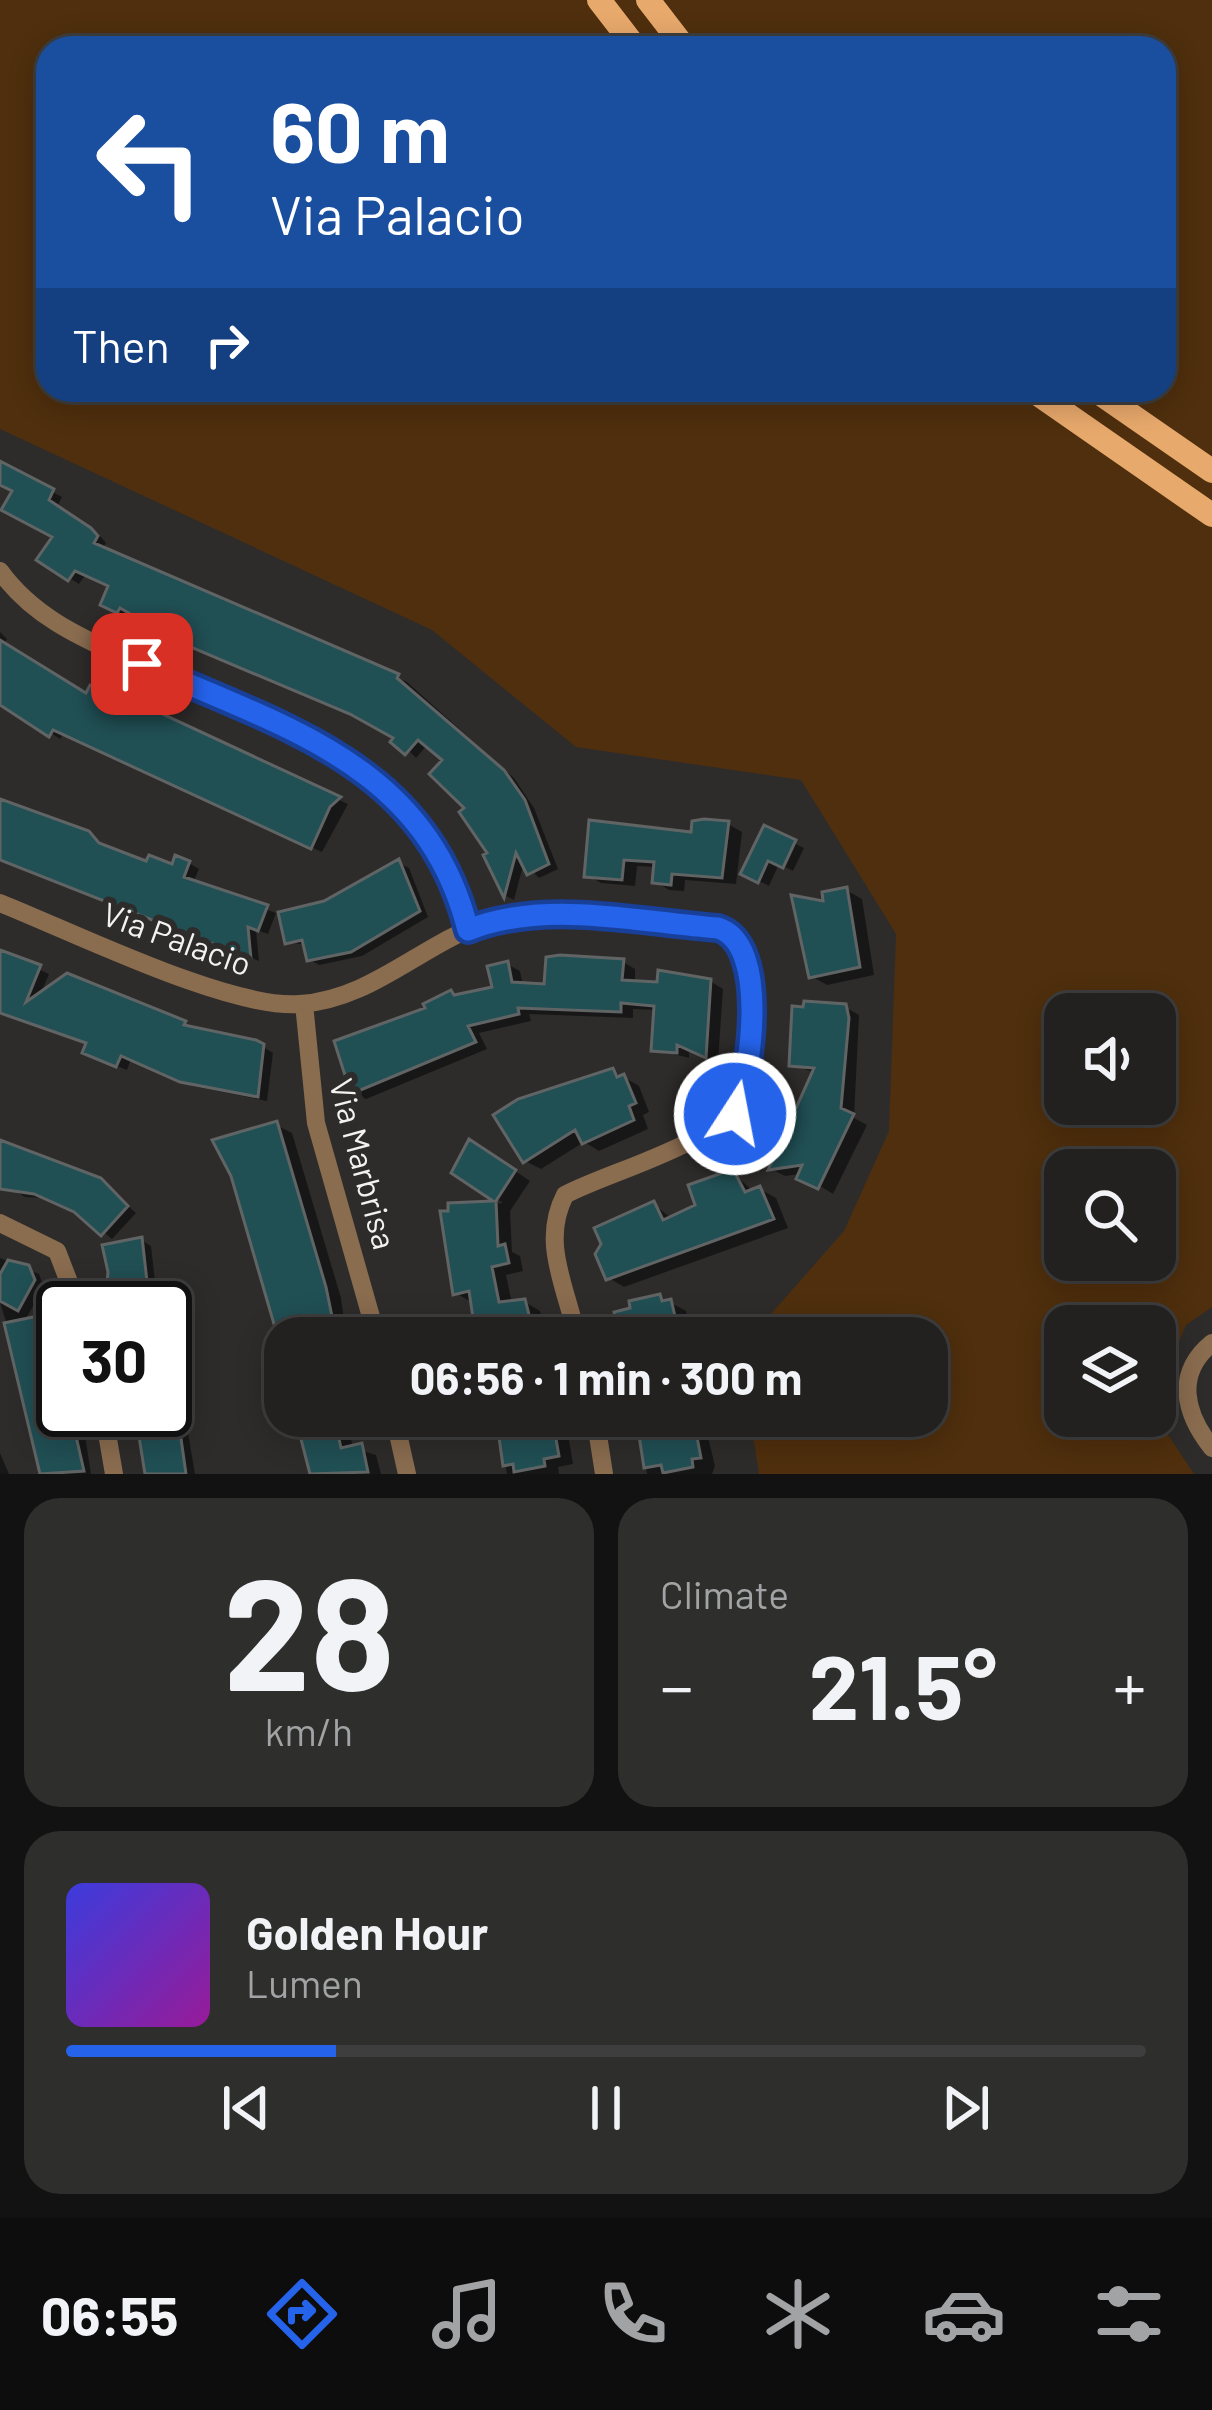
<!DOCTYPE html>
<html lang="en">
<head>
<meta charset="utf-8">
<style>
  :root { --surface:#222120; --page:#2e2e2d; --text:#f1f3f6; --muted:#a2a3a5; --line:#3f3e3e; --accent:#2563eb }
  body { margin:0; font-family:Barlow,sans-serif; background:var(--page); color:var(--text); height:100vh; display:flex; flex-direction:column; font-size:45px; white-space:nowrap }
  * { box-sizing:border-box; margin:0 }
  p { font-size:39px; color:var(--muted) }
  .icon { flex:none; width:66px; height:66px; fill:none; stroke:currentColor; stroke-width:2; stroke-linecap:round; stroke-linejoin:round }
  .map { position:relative; height:1474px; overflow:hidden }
  .panel { display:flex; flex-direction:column; gap:24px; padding:24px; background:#131212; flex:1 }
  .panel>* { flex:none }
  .top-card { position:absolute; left:36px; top:36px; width:1140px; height:366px; border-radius:36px; box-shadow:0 6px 30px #0003,0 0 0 3px var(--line); background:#1a4fa0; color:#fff; overflow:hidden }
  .fabs { position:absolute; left:1044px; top:993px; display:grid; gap:24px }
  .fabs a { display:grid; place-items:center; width:132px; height:132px; border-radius:24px; background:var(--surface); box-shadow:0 6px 30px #0003,0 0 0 3px var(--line); font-size:60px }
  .speed { position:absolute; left:36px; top:1281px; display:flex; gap:24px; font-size:60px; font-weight:700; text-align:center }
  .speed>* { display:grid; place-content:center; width:156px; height:156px; border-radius:50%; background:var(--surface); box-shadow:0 6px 30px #0003,0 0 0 3px var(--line); line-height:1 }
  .speed .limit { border:6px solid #111; border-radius:18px; background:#fff; color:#111 }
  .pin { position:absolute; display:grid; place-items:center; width:102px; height:102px; color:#fff; margin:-51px; border-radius:24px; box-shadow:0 6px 18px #0006 }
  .me { position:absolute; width:132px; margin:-66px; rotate:11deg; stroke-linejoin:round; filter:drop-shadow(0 0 9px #0008) }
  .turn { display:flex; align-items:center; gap:42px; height:252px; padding:0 36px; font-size:54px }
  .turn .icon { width:156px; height:156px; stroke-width:2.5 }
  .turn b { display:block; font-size:84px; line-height:102px }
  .then { display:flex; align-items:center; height:114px; padding:0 36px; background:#0003; gap:24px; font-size:45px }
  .big { font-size:90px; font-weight:700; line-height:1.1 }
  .panel .widget { flex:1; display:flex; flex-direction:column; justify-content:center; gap:18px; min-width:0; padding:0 42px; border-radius:36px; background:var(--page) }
  .panel .dial { align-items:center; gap:0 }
  .dial b { font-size:156px; line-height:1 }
  .song { display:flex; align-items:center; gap:36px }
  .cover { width:144px; height:144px; border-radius:18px; background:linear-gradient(135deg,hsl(240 70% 55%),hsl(300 70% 35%)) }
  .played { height:12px; border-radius:6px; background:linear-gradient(90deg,var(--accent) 25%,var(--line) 25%) }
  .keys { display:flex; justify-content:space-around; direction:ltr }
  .heat { display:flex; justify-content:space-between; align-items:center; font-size:66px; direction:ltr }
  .panel .tiles { flex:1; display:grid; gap:24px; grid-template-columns:1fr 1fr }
  .widget:last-child { grid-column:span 2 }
  .trip { position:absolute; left:264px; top:1317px; width:684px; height:120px; border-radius:36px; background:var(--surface); box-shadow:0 6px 30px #0003,0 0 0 3px var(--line); font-weight:700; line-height:120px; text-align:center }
  .menu { display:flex; height:192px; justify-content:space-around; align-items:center; background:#0e0d0d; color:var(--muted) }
  .menu .icon { width:84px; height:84px }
  .menu .on { color:var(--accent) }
  .menu b { font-size:54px; color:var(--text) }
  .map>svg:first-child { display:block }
</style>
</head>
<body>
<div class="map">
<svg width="1212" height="1474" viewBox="0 0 1212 1474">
  <rect width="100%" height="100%" fill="#2e2c2b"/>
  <!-- green -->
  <path fill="#4f2f0d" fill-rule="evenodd" d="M 0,0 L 1212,0 L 1212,1307 L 1186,1325 L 1155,1399 L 1155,1326 L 1065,1326 L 1065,1416 L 1155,1415 L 1194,1474 L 759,1474 L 750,1416 L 927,1416 L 927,1338 L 750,1338 L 844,1231 L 889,1131 L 896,934 L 801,780 L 576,747 L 432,630 L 0,429 ZM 48,48 L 1164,48 L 1164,390 L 48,390 ZM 1065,1014 L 1155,1014 L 1155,1104 L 1065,1104 ZM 1065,1170 L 1155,1170 L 1155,1260 L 1065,1260 Z"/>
  <!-- shadow -->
  <path fill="#0007" d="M 5,467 L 62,497 L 57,507 L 101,537 L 106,543 L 102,549 L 407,682 L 514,778 L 534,808 L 558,869 L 539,878 L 524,862 L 514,900 L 506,896 L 446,760 L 428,744 L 416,758 L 397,738 L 363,718 L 130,610 L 128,616 L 113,610 L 112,586 L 86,574 L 79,584 L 40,559 L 56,536 L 15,490 L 0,481 Z
    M 0,632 L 7,639 L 3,645 L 88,697 L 128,702 L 348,804 L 322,852 L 64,733 L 60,739 L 0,700 Z
    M 0,800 L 88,834 L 106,849 L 148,865 L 173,868 L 177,859 L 189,863 L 199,869 L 193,883 L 276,913 L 268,934 L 256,930 L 259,961 L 0,861 Z
    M 592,823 L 693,835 L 728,824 L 742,832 L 736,884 L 685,880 L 684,891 L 669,890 L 656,882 L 657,867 L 637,866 L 635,886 L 601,883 L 587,875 Z
    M 765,829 L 804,848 L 793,871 L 779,864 L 769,886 L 744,873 Z
    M 399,863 L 409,868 L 428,917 L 362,956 L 319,965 L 309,959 L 306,945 L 288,942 L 325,904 Z
    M 846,890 L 862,899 L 874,975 L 827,985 L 811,976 L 827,904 Z
    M 0,952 L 49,974 L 40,996 L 255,1042 L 273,1053 L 267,1101 L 192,1086 L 131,1059 L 127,1070 L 95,1057 L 89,1043 L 0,1012 Z
    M 623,962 L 635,969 L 635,984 L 710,981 L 723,989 L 718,1062 L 689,1049 L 689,1058 L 654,1049 L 656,1010 L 633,1009 L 633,1018 L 529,1014 L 531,1021 L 479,1033 L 487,1049 L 366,1099 L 353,1092 L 458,997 L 495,989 L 507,964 L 520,971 L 523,985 L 547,987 Z
    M 845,1007 L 859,1015 L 854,1118 L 867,1125 L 833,1194 L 801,1174 L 785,1176 L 771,1169 L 815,1073 L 792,1064 Z
    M 613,1071 L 639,1086 L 649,1112 L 643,1115 L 648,1129 L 599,1151 L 584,1142 L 541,1169 L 525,1161 Z
    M 276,1125 L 292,1133 L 341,1298 L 346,1338 L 285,1338 L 285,1374 L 234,1174 Z
    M 0,1141 L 99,1181 L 136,1213 L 112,1239 L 79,1212 L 47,1198 L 25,1197 L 0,1181 Z
    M 485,1151 L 530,1181 L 510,1211 L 512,1252 L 520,1256 L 523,1271 L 506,1275 L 512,1304 L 525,1302 L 540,1311 L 548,1338 L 480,1338 L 471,1302 L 456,1293 L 443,1214 L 451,1213 L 451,1206 L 503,1203 L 455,1172 Z
    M 732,1172 L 754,1192 L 760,1189 L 776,1198 L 788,1228 L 624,1287 L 609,1278 L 654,1204 L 672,1219 L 699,1207 Z
    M 141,1240 L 151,1246 L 158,1308 L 114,1308 Z
    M 0,1258 L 39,1274 L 44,1287 L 24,1322 L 42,1318 L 62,1338 L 63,1410 L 81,1410 L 91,1474 L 41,1474 L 28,1394 L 0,1302 Z
    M 660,1297 L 686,1311 L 692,1338 L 621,1338 Z
    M 165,1329 L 177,1368 L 195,1474 L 146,1474 L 137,1410 L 165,1410 Z
    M 296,1416 L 369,1416 L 348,1425 L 353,1448 L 376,1455 L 381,1474 L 311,1474 Z
    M 498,1416 L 565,1416 L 573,1464 L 558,1467 L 559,1474 L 507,1474 Z
    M 639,1416 L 703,1416 L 715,1466 L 712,1474 L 647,1474 Z
    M 0,1453 L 9,1474 L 0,1474 Z"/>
  <!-- building -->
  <path fill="#204f54" stroke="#606464" stroke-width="3" d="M 0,461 L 54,489 L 49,500 L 91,528 L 98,536 L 94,543 L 399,674 L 397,678 L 504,770 L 525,800 L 549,864 L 527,875 L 516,853 L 504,898 L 483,855 L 487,853 L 459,812 L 464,808 L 429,774 L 442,760 L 418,740 L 405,755 L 390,742 L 393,738 L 350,714 L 181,643 L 120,608 L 117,613 L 100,605 L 108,586 L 75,571 L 68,581 L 36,560 L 52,537 L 1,510 L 12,491 L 0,485 Z
    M 0,640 L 86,693 L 90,685 L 130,699 L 341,797 L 330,807 L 311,849 L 53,730 L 49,737 L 0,705 Z
    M 0,799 L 89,831 L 99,843 L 146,861 L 149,855 L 172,864 L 175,855 L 190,861 L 184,877 L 268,905 L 258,931 L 248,927 L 251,959 L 0,860 Z
    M 704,819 L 729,821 L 722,878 L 672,874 L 671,885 L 652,883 L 654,862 L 624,860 L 622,880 L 584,877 L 589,820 L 691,832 L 692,821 Z
    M 764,825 L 796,840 L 783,868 L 768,861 L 758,883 L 740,874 Z
    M 399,859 L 420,911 L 351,952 L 307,961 L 302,940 L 285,944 L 278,912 L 324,901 Z
    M 847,887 L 860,967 L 809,978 L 791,895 L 823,901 L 822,892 Z
    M 0,950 L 41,965 L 26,1002 L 67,973 L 186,1021 L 184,1025 L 256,1040 L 264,1044 L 258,1097 L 180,1082 L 121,1056 L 116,1067 L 82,1053 L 86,1043 L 0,1013 Z
    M 560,955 L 624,959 L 622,980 L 657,982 L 658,970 L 711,979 L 706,1058 L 677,1045 L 677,1053 L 651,1051 L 654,1006 L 621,1003 L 621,1012 L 518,1008 L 519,1014 L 468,1026 L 476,1042 L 351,1094 L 334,1041 L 425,1008 L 423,1004 L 451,990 L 454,995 L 492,987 L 487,966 L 508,961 L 512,982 L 544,984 L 546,957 Z
    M 804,1001 L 846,1004 L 849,1018 L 841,1108 L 854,1114 L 818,1189 L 796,1179 L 802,1165 L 768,1170 L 814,1068 L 789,1066 L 792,1006 L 803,1007 Z
    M 613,1068 L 617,1077 L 624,1074 L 636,1103 L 629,1106 L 634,1120 L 582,1144 L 575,1130 L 523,1163 L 493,1115 L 518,1099 Z
    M 277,1121 L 326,1287 L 335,1331 L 319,1338 L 278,1338 L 231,1176 L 212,1140 Z
    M 469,1139 L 516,1170 L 496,1201 L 498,1246 L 505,1244 L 509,1263 L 492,1267 L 499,1302 L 525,1299 L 535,1338 L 476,1338 L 469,1291 L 453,1295 L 440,1211 L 448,1211 L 448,1203 L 493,1201 L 451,1173 Z
    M 0,1140 L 101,1178 L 128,1206 L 101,1236 L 74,1212 L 34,1194 L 0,1189 Z
    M 733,1169 L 745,1192 L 760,1186 L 774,1219 L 606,1280 L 595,1254 L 601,1244 L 594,1228 L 654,1201 L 663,1220 L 695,1205 L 688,1185 Z
    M 142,1237 L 150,1308 L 110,1308 L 105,1304 L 108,1272 L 102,1245 Z
    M 8,1260 L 29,1265 L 35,1280 L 18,1311 L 0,1301 L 0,1274 Z
    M 660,1294 L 662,1301 L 671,1299 L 680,1338 L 620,1338 L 614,1312 L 630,1308 L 629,1301 Z
    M 43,1315 L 60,1357 L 63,1410 L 70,1410 L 84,1471 L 40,1474 L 4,1323 Z
    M 119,1410 L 177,1410 L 186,1474 L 145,1474 L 137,1424 Z
    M 295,1416 L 334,1416 L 341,1448 L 362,1443 L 368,1472 L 310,1474 Z
    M 496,1416 L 552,1416 L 559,1456 L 544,1459 L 545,1466 L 514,1472 L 513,1464 L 503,1466 Z
    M 636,1416 L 693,1416 L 701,1458 L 692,1459 L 693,1467 L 663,1473 L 661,1465 L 644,1468 Z"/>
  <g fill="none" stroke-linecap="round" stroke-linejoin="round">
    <!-- minor -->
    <path stroke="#8a6c4f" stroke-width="18" d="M 0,571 C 32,615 77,636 126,658 C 269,721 426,759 468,930
      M 0,903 C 71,931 230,1010 300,1004 C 374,999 424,941 491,921 C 561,900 646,923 717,929 C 745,936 752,961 751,987 C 749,1020 753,1058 745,1090 C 732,1141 611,1170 565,1195 C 540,1243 567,1288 577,1338
      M 304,1004 L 316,1123 L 377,1338
      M 0,1223 L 57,1251 L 79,1308
      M 1212,1343 C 1174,1374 1185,1414 1212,1448
      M 103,1410 L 114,1474
      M 394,1416 L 407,1474
      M 595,1416 L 604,1474"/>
    <!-- major -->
    <path stroke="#e8a96c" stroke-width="24" d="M 599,0 L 636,48
      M 648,0 L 685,48
      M 1032,390 L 1212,515
      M 1095,390 L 1212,471"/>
  </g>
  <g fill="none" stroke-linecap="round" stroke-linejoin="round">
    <defs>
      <path id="route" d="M 142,664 C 282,727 426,763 468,930 C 546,899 636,922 718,928 C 770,944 751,1074 735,1114"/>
    </defs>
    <!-- route casing -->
    <use href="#route" stroke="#184099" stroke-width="30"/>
    <!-- route -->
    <use href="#route" stroke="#2563eb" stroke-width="21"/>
  </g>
  <g text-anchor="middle" stroke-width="12" stroke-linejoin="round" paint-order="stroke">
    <!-- street labels -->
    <g font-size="33" fill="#f3f2f1" stroke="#2e2c2b">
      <text transform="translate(177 939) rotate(20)" y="12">Via Palacio</text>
      <text transform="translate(363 1164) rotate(75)" y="12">Via Marbrisa</text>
    </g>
  </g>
</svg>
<div class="fabs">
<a><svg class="icon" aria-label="sound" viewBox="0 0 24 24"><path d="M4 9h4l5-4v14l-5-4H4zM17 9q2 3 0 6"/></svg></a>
<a><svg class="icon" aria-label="search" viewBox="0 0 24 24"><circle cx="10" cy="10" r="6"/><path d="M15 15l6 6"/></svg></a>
<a><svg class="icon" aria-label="layers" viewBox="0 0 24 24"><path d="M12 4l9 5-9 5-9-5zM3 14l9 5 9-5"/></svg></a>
</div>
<div class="speed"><div class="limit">30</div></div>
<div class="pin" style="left:142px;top:664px;background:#d93025"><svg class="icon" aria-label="arrive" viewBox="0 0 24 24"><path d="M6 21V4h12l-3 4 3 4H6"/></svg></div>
<svg class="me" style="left:735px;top:1114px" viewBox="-20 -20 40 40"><circle r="17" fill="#2563eb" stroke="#fff" stroke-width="3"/><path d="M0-11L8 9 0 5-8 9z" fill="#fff"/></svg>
<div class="trip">06:56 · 1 min · 300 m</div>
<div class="top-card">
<div class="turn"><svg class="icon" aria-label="left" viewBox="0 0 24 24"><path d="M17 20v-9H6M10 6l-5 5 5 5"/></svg><div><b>60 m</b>Via Palacio</div></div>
<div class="then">Then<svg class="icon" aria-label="right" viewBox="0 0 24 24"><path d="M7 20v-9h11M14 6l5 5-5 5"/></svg></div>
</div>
</div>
<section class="panel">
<div class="tiles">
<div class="widget dial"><b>28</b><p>km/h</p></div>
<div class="widget"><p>Climate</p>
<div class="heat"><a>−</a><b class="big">21.5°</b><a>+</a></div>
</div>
<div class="widget">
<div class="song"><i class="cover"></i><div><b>Golden Hour</b><p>Lumen</p></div></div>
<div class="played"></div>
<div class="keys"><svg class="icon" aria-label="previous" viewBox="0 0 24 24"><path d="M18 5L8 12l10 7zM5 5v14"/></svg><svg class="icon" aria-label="pause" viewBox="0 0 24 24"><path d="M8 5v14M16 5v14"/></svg><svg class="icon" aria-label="next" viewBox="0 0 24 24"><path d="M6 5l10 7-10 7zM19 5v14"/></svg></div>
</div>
</div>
</section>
<nav class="menu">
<b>06:55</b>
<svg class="icon on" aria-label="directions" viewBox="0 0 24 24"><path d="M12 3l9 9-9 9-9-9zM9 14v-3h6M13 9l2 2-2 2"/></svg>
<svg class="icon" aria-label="music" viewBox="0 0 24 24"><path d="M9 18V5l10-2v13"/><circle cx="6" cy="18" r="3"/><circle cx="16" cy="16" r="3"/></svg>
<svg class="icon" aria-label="phone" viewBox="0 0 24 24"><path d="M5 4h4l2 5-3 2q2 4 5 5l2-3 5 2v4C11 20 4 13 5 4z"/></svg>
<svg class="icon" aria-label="climate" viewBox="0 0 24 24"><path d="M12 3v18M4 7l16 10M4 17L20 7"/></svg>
<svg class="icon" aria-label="car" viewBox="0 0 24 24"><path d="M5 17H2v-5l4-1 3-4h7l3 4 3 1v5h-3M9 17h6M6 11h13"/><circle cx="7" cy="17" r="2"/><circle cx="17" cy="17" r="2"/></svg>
<svg class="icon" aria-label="filters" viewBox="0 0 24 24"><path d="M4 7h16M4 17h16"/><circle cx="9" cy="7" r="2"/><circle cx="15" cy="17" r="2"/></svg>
</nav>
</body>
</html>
